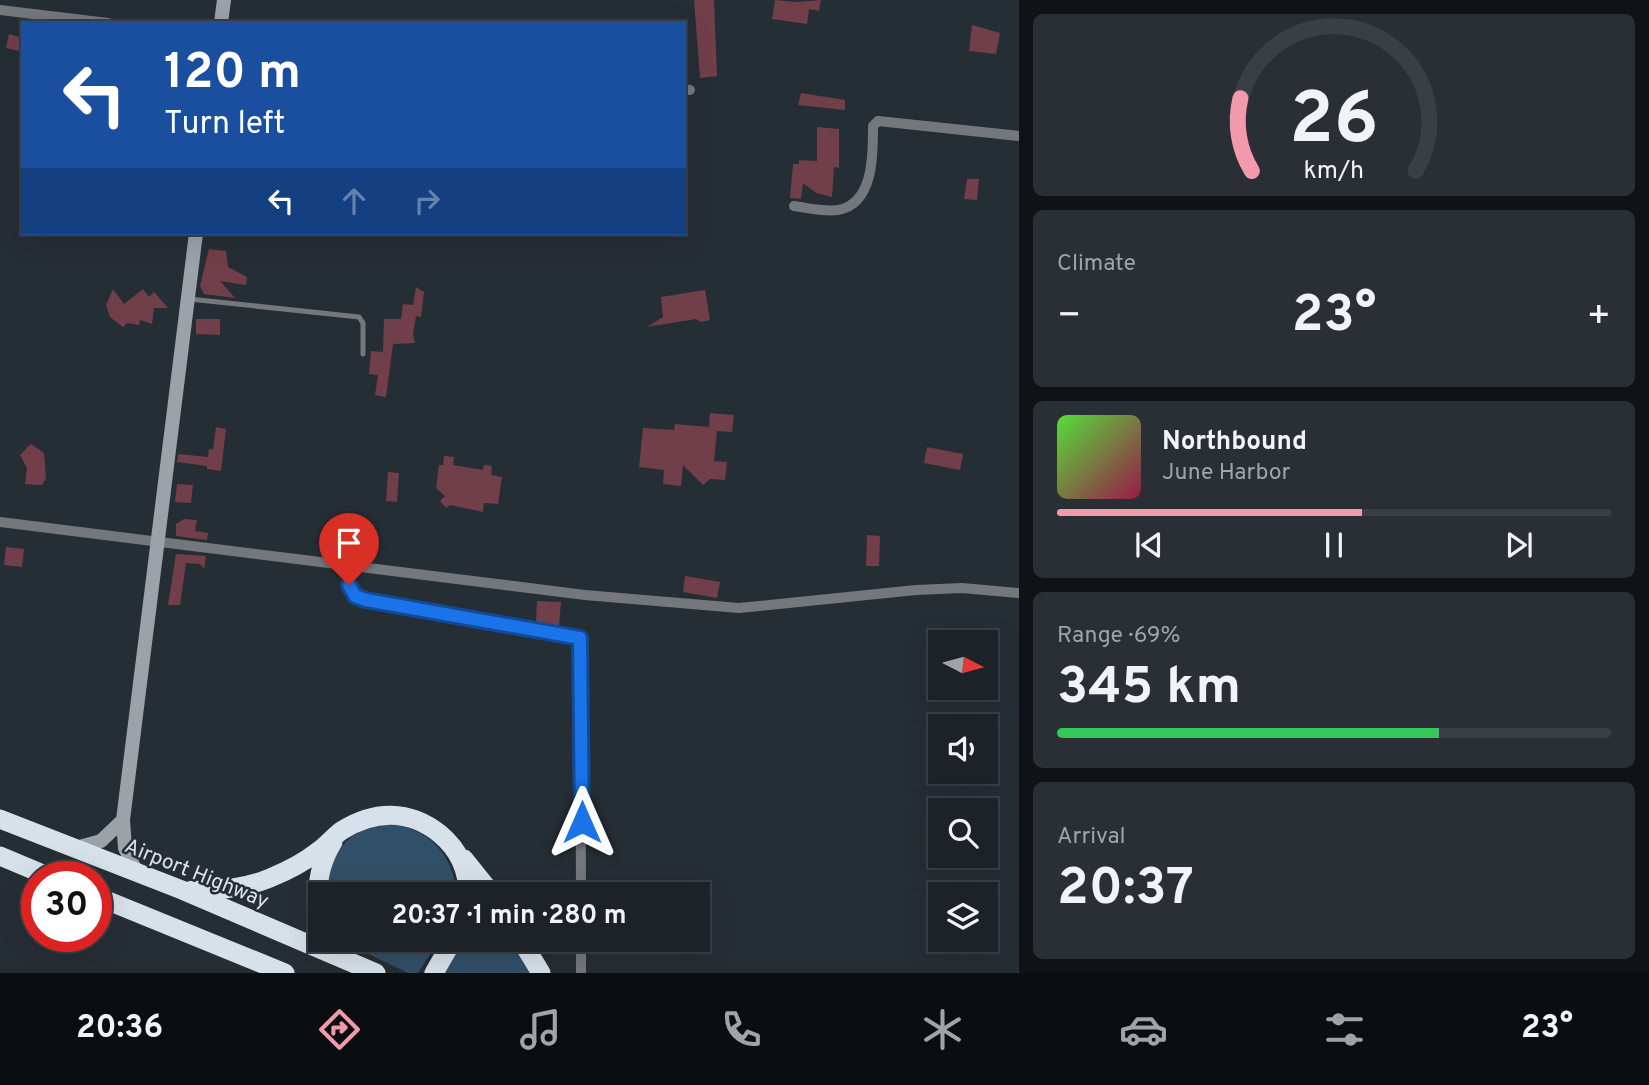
<!DOCTYPE html>
<html lang="en">
<head>
<meta charset="utf-8">
<style>
  :root { --surface:#1c2228; --page:#292f34; --text:#f1f3f6; --muted:#a0a4a8; --line:#3a3f45; --accent:#f29aac }
  body { margin:0; font-family:Overpass,sans-serif; background:var(--page); color:var(--text); height:100vh; display:flex; flex-direction:column; font-size:26px; white-space:nowrap }
  * { box-sizing:border-box; margin:0 }
  p { font-size:23px; color:var(--muted) }
  .icon { flex:none; width:38px; height:38px; fill:none; stroke:currentColor; stroke-width:2; stroke-linecap:round; stroke-linejoin:round }
  .map { position:relative; flex:1; overflow:hidden }
  .panel { display:flex; flex-direction:column; gap:14px; padding:14px; background:#0f1316; width:630px }
  .panel>* { flex:none }
  .hud { position:absolute; left:21px; top:21px; width:665px; height:214px; border-radius:0px; box-shadow:0 7px 28px #0002,0 0 0 2px var(--line); background:#1a4fa0; color:#fff; overflow:hidden }
  .needle { width:46px; rotate:96deg }
  .buttons { position:absolute; left:928px; top:630px; display:grid; gap:14px }
  .buttons a { display:grid; place-items:center; width:70px; height:70px; border-radius:0px; background:var(--surface); box-shadow:0 7px 28px #0002,0 0 0 2px var(--line); font-size:35px }
  .speed { position:absolute; left:21px; top:861px; display:flex; gap:14px; font-size:35px; font-weight:700; text-align:center }
  .speed>* { display:grid; place-content:center; width:91px; height:91px; border-radius:50%; background:var(--surface); box-shadow:0 7px 28px #0002,0 0 0 2px var(--line); line-height:1 }
  .speed .limit { border:10px solid #d22; background:#fff; color:#111 }
  .pin { position:absolute; display:grid; place-items:center; width:60px; height:60px; color:#fff; margin:-72px -30px; border-radius:50% 50% 50% 0; rotate:-45deg; box-shadow:0 0 7px #0007 }
  .pin .icon { rotate:45deg }
  .me { position:absolute; width:77px; margin:-38px; rotate:0deg; stroke-linejoin:round; filter:drop-shadow(0 0 5px #0008) }
  .turn { display:flex; align-items:center; gap:24px; height:147px; padding:0 28px; font-size:32px }
  .turn .icon { width:91px; height:91px; stroke-width:2.5 }
  .turn b { display:block; font-size:49px; line-height:60px }
  .lanes { display:flex; align-items:center; height:66px; padding:0 28px; background:#0003; justify-content:center; gap:35px; direction:ltr }
  .lanes .off { opacity:.35 }
  .big { font-size:52px; font-weight:700; line-height:1.1 }
  .panel .tile { flex:1; display:flex; flex-direction:column; justify-content:center; gap:10px; min-width:0; padding:0 24px; border-radius:10px; background:var(--page) }
  .panel .dial { align-items:center; gap:0 }
  .dial svg { height:182px; overflow:visible; fill:none; stroke:var(--line); stroke-width:7; stroke-linecap:round; text-anchor:middle }
  .dial text { fill:var(--text); stroke:none }
  .song { display:flex; align-items:center; gap:21px }
  .cover { width:84px; height:84px; border-radius:10px; background:linear-gradient(135deg,hsl(110 70% 55%),hsl(340 70% 35%)) }
  .played { height:7px; border-radius:4px; background:linear-gradient(90deg,var(--accent) 55%,var(--line) 55%) }
  .keys { display:flex; justify-content:space-around; direction:ltr }
  .heat { display:flex; justify-content:space-between; align-items:center; font-size:38px; direction:ltr }
  .charge { height:10px; border-radius:5px; background:linear-gradient(90deg,#34c759 69%,var(--line) 0) }
  .trip { position:absolute; left:308px; top:882px; width:402px; height:70px; border-radius:0px; background:var(--surface); box-shadow:0 7px 28px #0002,0 0 0 2px var(--line); font-weight:700; line-height:70px; text-align:center }
  .menu { display:flex; height:112px; justify-content:space-around; align-items:center; background:#0b0e10; color:var(--muted) }
  .menu .icon { width:49px; height:49px }
  .menu .selected { color:var(--accent) }
  .menu b { font-size:32px; color:var(--text) }
  main { display:flex; flex:1; min-height:0 }
  .map>svg:first-child { display:block }
</style>
</head>
<body>
<main>
<div class="map">
<svg width="1019" height="973" viewBox="0 0 1019 973">
  <rect width="100%" height="100%" fill="#262e35"/>
  <!-- green -->
  <path fill="#314f67" d="M 386,823 C 427,827 454,853 456,894 L 321,894 C 336,853 339,833 386,823 Z
    M 340,940 L 439,940 L 418,973 L 408,973 Z
    M 462,940 L 511,940 L 532,973 L 442,973 Z"/>
  <!-- building -->
  <path fill="#703f4a" d="M 694,0 L 714,0 L 717,76 L 700,78 Z
    M 775,0 L 795,2 L 821,0 L 819,11 L 809,9 L 807,24 L 772,19 Z
    M 972,25 L 1000,33 L 996,54 L 969,51 Z
    M 9,34 L 23,38 L 23,52 L 6,48 Z
    M 801,93 L 845,100 L 845,110 L 798,105 Z
    M 817,127 L 839,129 L 839,168 L 834,167 L 832,197 L 816,193 L 803,183 L 801,199 L 790,198 L 793,164 L 799,164 L 799,160 L 817,161 Z
    M 967,179 L 979,179 L 977,200 L 964,199 Z
    M 209,249 L 226,251 L 228,267 L 247,277 L 246,285 L 220,281 L 235,298 L 204,294 L 200,286 Z
    M 416,287 L 424,292 L 421,317 L 416,316 L 413,335 L 415,343 L 393,344 L 386,397 L 375,395 L 378,375 L 369,374 L 371,351 L 383,352 L 384,319 L 401,319 L 403,304 L 413,305 Z
    M 113,289 L 124,304 L 143,289 L 149,297 L 154,292 L 168,308 L 154,308 L 152,324 L 140,320 L 139,325 L 127,323 L 123,327 L 110,317 L 106,305 Z
    M 705,290 L 710,320 L 701,322 L 696,319 L 647,327 L 663,317 L 661,297 Z
    M 196,319 L 220,319 L 220,335 L 196,334 Z
    M 710,413 L 734,415 L 732,432 L 717,431 L 714,461 L 727,462 L 725,480 L 710,479 L 703,485 L 683,465 L 681,486 L 663,484 L 664,470 L 639,467 L 643,428 L 674,430 L 675,424 L 709,427 Z
    M 216,427 L 226,429 L 221,471 L 207,469 L 207,466 L 177,462 L 178,454 L 208,457 L 209,449 L 213,450 Z
    M 31,444 L 44,453 L 46,478 L 42,485 L 25,484 L 27,468 L 20,455 Z
    M 927,447 L 963,454 L 960,470 L 924,463 Z
    M 444,456 L 454,457 L 453,465 L 483,470 L 484,465 L 492,466 L 491,475 L 502,477 L 498,504 L 484,503 L 483,512 L 450,505 L 446,508 L 440,501 L 445,496 L 436,488 L 439,465 L 443,465 Z
    M 388,472 L 399,473 L 397,502 L 386,501 Z
    M 177,484 L 193,485 L 191,503 L 175,502 Z
    M 184,519 L 197,520 L 195,531 L 208,533 L 207,540 L 176,536 L 176,524 Z
    M 867,535 L 880,536 L 879,566 L 866,566 Z
    M 6,547 L 24,549 L 22,567 L 4,565 Z
    M 176,554 L 206,556 L 204,569 L 200,564 L 186,563 L 180,605 L 168,605 Z
    M 685,576 L 720,582 L 717,598 L 683,592 Z
    M 537,601 L 561,602 L 559,626 L 536,622 Z"/>
  <g fill="none" stroke-linecap="round" stroke-linejoin="round">
    <!-- lane -->
    <path stroke="#74787c" stroke-width="5" d="M 189,299 L 359,317 L 363,323 L 363,354"/>
    <!-- street -->
    <path stroke="#74787c" stroke-width="10" d="M 0,10 L 108,23
      M 684,89 L 690,90
      M 794,206 C 808,208 824,212 838,210 C 874,204 873,154 873,126 L 878,121 L 1019,136
      M 0,522 L 585,595 L 739,608 L 916,590 L 962,588 L 1019,593
      M 344,565 C 348,582 349,594 366,600 L 580,638 L 581,894
      M 581,940 L 581,973"/>
    <!-- secondary -->
    <path stroke="#9ca3a8" stroke-width="14" d="M 221,23 L 224,0
      M 76,848 L 101,841 L 123,820
      M 137,873 L 125,848 L 123,820 L 196,233"/>
    <!-- highway -->
    <path stroke="#d7e1ea" stroke-width="19" d="M 0,819 L 182,890 L 376,973
      M 0,856 L 50,877
      M 464,859 L 492,894
      M 192,890 C 218,891 246,888 270,878 C 287,871 303,863 317,852 C 326,846 333,837 341,831 C 374,810 409,809 440,834 C 459,850 468,869 468,894
      M 96,896 L 285,973
      M 320,918 C 315,891 318,866 333,842
      M 521,940 L 541,973
      M 434,973 L 453,940"/>
  </g>
  <g fill="none" stroke-linecap="round" stroke-linejoin="round">
    <defs>
      <path id="route" d="M 349,585 L 355,596 L 366,600 L 580,638 L 582,822"/>
    </defs>
    <!-- route casing -->
    <use href="#route" stroke="#114b97" stroke-width="18"/>
    <!-- route -->
    <use href="#route" stroke="#1a73e8" stroke-width="12"/>
  </g>
  <g text-anchor="middle" stroke-width="5" stroke-linejoin="round" paint-order="stroke">
    <!-- street labels -->
    <g font-size="21" fill="#dde2e7" stroke="#262e35">
      <text transform="translate(197 873) rotate(22)" y="7">Airport Highway</text>
    </g>
  </g>
</svg>
<div class="buttons">
<a><svg class="needle" viewBox="-14 -14 28 28"><path d="M0-13l5 13h-10z" fill="#e53935"/><path d="M0 13l5-13h-10z" fill="#a0a4a8"/></svg></a>
<a><svg class="icon" aria-label="sound" viewBox="0 0 24 24"><path d="M4 9h4l5-4v14l-5-4H4zM17 9q2 3 0 6"/></svg></a>
<a><svg class="icon" aria-label="search" viewBox="0 0 24 24"><circle cx="10" cy="10" r="6"/><path d="M15 15l6 6"/></svg></a>
<a><svg class="icon" aria-label="layers" viewBox="0 0 24 24"><path d="M12 4l9 5-9 5-9-5zM3 14l9 5 9-5"/></svg></a>
</div>
<div class="speed"><div class="limit">30</div></div>
<div class="pin" style="left:349px;top:585px;background:#d93025"><svg class="icon" aria-label="arrive" viewBox="0 0 24 24"><path d="M6 21V4h12l-3 4 3 4H6"/></svg></div>
<svg class="me" style="left:582px;top:822px" viewBox="-20 -20 40 40"><path d="M0-17L14 15 0 8-14 15z" fill="#1a73e8" stroke="#fff" stroke-width="4"/></svg>
<div class="trip">20:37 · 1 min · 280 m</div>
<div class="hud">
<div class="turn"><svg class="icon" aria-label="left" viewBox="0 0 24 24"><path d="M17 20v-9H6M10 6l-5 5 5 5"/></svg><div><b>120 m</b>Turn left</div></div>
<div class="lanes"><svg class="icon" aria-label="left" viewBox="0 0 24 24"><path d="M17 20v-9H6M10 6l-5 5 5 5"/></svg><svg class="icon off" aria-label="ahead" viewBox="0 0 24 24"><path d="M12 20V5M6 11l6-6 6 6"/></svg><svg class="icon off" aria-label="right" viewBox="0 0 24 24"><path d="M7 20v-9h11M14 6l5 5-5 5"/></svg></div>
</div>
</div>
<section class="panel">
<div class="tile dial"><svg viewBox="0 0 100 80">
<path d="M14 69A42 42 0 1 1 86 69"/>
<path d="M14 69A42 42 0 0 1 9 37" stroke="#f29aac"/>
<text x="50" y="56" font-size="32" font-weight="700">26</text>
<text x="50" y="72" font-size="11">km/h</text>
</svg></div>
<div class="tile"><p>Climate</p>
<div class="heat"><a>−</a><b class="big">23°</b><a>+</a></div>
</div>
<div class="tile">
<div class="song"><i class="cover"></i><div><b>Northbound</b><p>June Harbor</p></div></div>
<div class="played"></div>
<div class="keys"><svg class="icon" aria-label="previous" viewBox="0 0 24 24"><path d="M18 5L8 12l10 7zM5 5v14"/></svg><svg class="icon" aria-label="pause" viewBox="0 0 24 24"><path d="M8 5v14M16 5v14"/></svg><svg class="icon" aria-label="next" viewBox="0 0 24 24"><path d="M6 5l10 7-10 7zM19 5v14"/></svg></div>
</div>
<div class="tile"><p>Range · 69%</p><b class="big">345 km</b><div class="charge"></div></div>
<div class="tile"><p>Arrival</p><b class="big">20:37</b></div>
</section>
</main>
<nav class="menu">
<b>20:36</b>
<svg class="icon selected" aria-label="directions" viewBox="0 0 24 24"><path d="M12 3l9 9-9 9-9-9zM9 14v-3h6M13 9l2 2-2 2"/></svg>
<svg class="icon" aria-label="music" viewBox="0 0 24 24"><path d="M9 18V5l10-2v13"/><circle cx="6" cy="18" r="3"/><circle cx="16" cy="16" r="3"/></svg>
<svg class="icon" aria-label="phone" viewBox="0 0 24 24"><path d="M5 4h4l2 5-3 2q2 4 5 5l2-3 5 2v4C11 20 4 13 5 4z"/></svg>
<svg class="icon" aria-label="climate" viewBox="0 0 24 24"><path d="M12 3v18M4 7l16 10M4 17L20 7"/></svg>
<svg class="icon" aria-label="car" viewBox="0 0 24 24"><path d="M5 17H2v-5l4-1 3-4h7l3 4 3 1v5h-3M9 17h6M6 11h13"/><circle cx="7" cy="17" r="2"/><circle cx="17" cy="17" r="2"/></svg>
<svg class="icon" aria-label="filters" viewBox="0 0 24 24"><path d="M4 7h16M4 17h16"/><circle cx="9" cy="7" r="2"/><circle cx="15" cy="17" r="2"/></svg>
<b>23°</b>
</nav>
</body>
</html>
